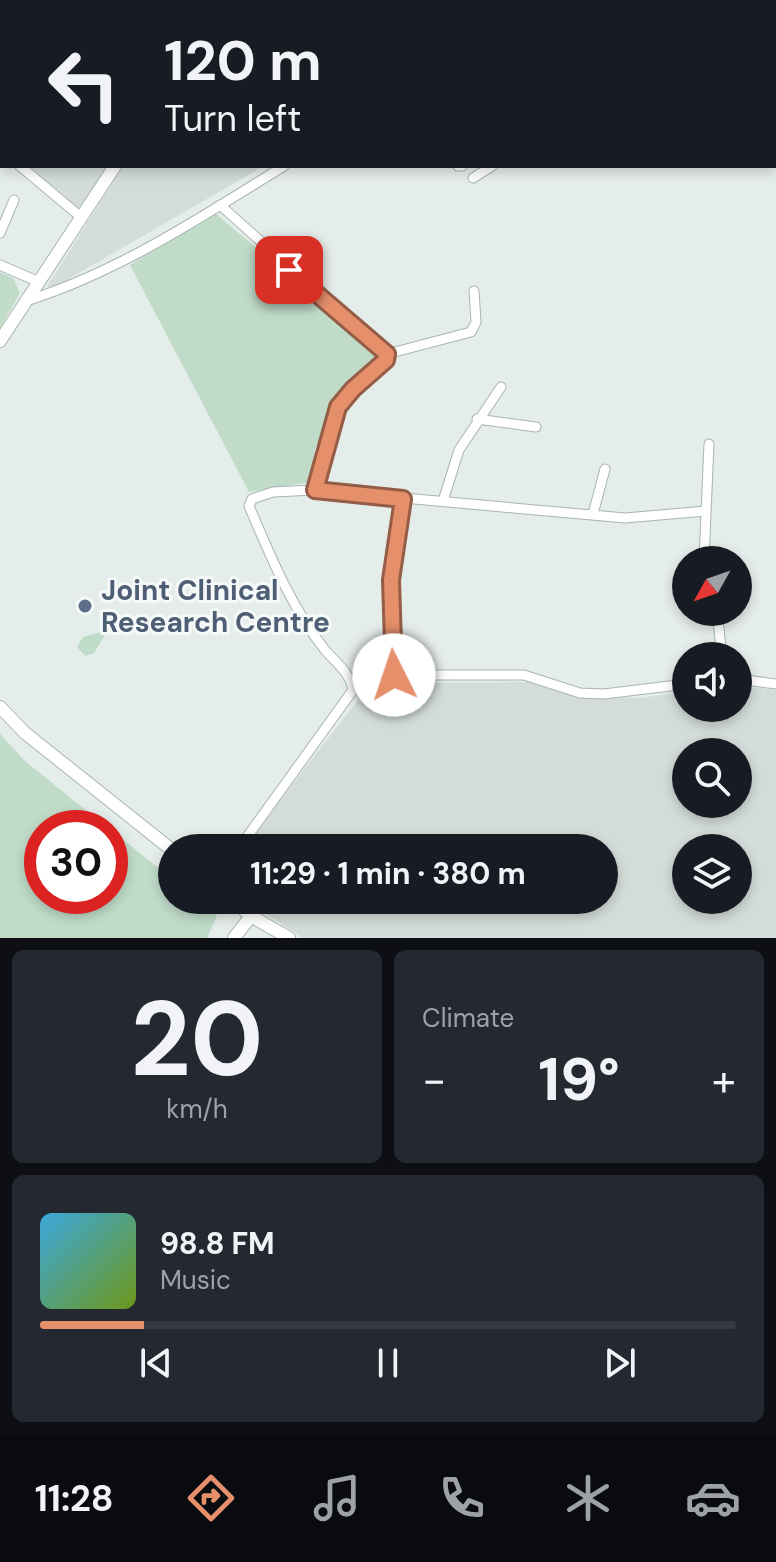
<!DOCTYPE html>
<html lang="en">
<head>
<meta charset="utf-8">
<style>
  :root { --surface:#171b24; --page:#242831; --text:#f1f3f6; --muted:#9ea1a6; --line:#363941; --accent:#e58f6b }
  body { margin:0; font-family:"DM Sans",sans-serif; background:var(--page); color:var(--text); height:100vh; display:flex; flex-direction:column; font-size:30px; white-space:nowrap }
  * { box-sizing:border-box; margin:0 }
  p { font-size:26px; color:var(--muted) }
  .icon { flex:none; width:44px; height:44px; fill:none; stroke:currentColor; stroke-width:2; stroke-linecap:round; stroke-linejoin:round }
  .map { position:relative; height:938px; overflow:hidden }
  .drawer { display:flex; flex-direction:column; gap:12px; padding:12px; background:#0d0f14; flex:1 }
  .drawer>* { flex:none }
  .guide { position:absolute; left:0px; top:0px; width:776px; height:168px; box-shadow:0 4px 12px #0003; background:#171b24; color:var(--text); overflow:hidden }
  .needle { width:52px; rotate:230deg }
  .tools { position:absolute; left:672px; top:546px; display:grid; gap:16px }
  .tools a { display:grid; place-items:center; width:80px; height:80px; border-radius:50%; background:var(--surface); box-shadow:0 4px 12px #0003; font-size:40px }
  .speed { position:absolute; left:24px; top:810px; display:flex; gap:16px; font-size:40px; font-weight:700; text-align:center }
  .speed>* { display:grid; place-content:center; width:104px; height:104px; border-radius:50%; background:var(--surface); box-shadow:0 4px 12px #0003; line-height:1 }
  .speed .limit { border:12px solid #d22; background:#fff; color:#111 }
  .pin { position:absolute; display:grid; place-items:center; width:68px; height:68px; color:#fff; margin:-34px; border-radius:16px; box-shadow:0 4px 12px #0006 }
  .me { position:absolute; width:88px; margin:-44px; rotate:356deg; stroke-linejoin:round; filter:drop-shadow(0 0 6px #0008) }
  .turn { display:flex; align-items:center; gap:28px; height:168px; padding:0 32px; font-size:36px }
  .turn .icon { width:104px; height:104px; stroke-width:2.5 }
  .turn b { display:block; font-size:56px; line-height:68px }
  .big { font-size:60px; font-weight:700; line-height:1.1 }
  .drawer .tile { flex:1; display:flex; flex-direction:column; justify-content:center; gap:12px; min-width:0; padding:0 28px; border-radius:12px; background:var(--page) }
  .drawer .dial { align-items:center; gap:0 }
  .dial b { font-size:104px; line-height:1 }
  .song { display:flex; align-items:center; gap:24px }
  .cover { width:96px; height:96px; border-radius:12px; background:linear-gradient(135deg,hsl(200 70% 55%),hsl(80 70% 35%)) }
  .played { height:8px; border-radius:4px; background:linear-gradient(90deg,var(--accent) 15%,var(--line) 15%) }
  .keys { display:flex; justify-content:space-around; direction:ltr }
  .heat { display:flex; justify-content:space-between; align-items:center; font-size:44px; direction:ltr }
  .drawer .tiles { flex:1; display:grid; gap:12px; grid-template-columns:1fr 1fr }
  .tile:last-child { grid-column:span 2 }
  .trip { position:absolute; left:158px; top:834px; width:460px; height:80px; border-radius:40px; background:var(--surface); box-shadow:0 4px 12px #0003; font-weight:700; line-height:80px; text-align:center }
  .dock { display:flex; height:128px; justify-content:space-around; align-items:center; background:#090b0e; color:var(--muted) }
  .dock .icon { width:56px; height:56px }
  .dock .selected { color:var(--accent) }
  .dock b { font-size:36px; color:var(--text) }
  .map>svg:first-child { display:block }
</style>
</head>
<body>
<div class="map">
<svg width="776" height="938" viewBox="0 0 776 938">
  <rect width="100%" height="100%" fill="#e5edea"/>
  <!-- built -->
  <path fill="#d3dcd9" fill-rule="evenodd" d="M 0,0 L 213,0 L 2,2 L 2,143 Z
    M 29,166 L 109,166 L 81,210 Z
    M 123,166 L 264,166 L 58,285 L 47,287 Z
    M 530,682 L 580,697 L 641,698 L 686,691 L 686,708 L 738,708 L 738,686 L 776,690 L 776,938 L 303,938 L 245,900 L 604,900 L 604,848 L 243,848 L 368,687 L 381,683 ZM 686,752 L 738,752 L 738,804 L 686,804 ZM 686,848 L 738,848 L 738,900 L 686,900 Z"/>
  <!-- green -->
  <path fill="#c0dcc9" d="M 282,0 L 558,0 L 283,2 Z
    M 215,213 L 381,354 L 342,391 L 315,449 L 311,482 L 249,492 L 130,265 Z
    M 0,272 L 13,278 L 20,293 L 0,328 Z
    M 108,630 L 94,653 L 85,656 L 77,647 L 83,637 Z
    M 0,734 L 25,761 L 108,828 L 42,828 L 42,896 L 110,896 L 110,829 L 172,879 L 172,900 L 198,900 L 217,916 L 207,938 L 0,938 Z"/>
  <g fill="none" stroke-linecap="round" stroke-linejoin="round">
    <defs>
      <path id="minor" d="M 628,0 L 630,2
        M 569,2 L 572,0
        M 774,140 L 776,139
        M 774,149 L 776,151
        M 0,150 L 2,151
        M 20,166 L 82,218
        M 458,166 L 462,166
        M 473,178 L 492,166
        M 220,205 L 387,354 L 386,360 L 353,389 L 338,407 L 315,490
        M 0,233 L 14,200
        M 0,265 L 39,282
        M 26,301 C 119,272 201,217 284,166
        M 387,354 L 471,332 L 476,322 L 474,291
        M 477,419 L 536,427
        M 443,501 L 459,450 L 501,387
        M 593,514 L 605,469
        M 704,560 L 709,444
        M 717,612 L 722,656
        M 394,675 L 391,580 L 403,499
        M 738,679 L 776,684
        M 352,684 L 394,675 L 524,675 L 580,693 L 604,694 L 686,684
        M 239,848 L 353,690 C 350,672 336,663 325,650 C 291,607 270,555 249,506 L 252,499 L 273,492 L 315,490 L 625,518 L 706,511"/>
      <path id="tertiary" d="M 220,2 L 221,0
        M 0,341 L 115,166
        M 0,707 L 25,733 L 172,850
        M 233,900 L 251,916 L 289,938
        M 234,938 L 251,916"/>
    </defs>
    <!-- minor casing -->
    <use href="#minor" stroke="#a8b5b1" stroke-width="11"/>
    <!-- tertiary casing -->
    <use href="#tertiary" stroke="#a8b5b1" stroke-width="14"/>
    <!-- minor -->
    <use href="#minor" stroke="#fff" stroke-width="9"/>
    <!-- tertiary -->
    <use href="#tertiary" stroke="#fff" stroke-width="12"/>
  </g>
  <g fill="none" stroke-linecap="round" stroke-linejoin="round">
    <defs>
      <path id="route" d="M 289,270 L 387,354 L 386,360 L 353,389 L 338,407 L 315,490 L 403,499 L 391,580 L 394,675"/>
    </defs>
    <!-- route casing -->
    <use href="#route" stroke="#955d46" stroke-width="20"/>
    <!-- route -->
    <use href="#route" stroke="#e58f6b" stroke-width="14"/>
  </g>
  <!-- markers -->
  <circle fill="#5c6f8a" stroke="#f5f9f8" stroke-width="3" cx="85" cy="606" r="8"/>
  <g text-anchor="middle" stroke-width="6" stroke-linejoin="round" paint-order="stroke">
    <!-- service labels -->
    <g font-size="28" font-weight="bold" fill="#4e5e75" stroke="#f5f9f8" text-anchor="start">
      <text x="101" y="600">Joint Clinical<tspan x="101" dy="32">Research Centre</tspan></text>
    </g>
  </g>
</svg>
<div class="tools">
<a><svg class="needle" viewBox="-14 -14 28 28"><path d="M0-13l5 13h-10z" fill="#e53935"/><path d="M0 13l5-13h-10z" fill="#9ea1a6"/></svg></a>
<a><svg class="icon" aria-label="sound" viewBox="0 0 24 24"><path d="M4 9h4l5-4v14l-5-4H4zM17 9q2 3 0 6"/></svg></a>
<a><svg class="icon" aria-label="search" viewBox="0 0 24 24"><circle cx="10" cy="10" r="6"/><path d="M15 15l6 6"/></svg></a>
<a><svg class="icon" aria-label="layers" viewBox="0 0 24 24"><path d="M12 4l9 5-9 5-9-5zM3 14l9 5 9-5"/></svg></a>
</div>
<div class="speed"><div class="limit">30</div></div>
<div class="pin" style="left:289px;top:270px;background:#d93025"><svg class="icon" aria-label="arrive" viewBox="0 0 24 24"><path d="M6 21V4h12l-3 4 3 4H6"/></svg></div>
<svg class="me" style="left:394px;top:675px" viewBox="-20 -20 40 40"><circle r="19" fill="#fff"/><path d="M0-13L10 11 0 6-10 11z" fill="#e58f6b"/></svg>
<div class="trip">11:29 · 1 min · 380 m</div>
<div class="guide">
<div class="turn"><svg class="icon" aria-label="left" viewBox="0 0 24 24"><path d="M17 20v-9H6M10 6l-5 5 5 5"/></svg><div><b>120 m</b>Turn left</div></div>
</div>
</div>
<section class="drawer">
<div class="tiles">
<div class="tile dial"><b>20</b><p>km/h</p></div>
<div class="tile"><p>Climate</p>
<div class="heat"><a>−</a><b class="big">19°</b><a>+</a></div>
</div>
<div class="tile">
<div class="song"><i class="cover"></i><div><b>98.8 FM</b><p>Music</p></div></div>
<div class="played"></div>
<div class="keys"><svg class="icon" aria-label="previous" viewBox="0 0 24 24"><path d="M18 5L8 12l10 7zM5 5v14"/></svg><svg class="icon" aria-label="pause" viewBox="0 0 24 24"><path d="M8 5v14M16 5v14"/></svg><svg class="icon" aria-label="next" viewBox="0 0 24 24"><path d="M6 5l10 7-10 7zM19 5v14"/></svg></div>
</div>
</div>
</section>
<nav class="dock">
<b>11:28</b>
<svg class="icon selected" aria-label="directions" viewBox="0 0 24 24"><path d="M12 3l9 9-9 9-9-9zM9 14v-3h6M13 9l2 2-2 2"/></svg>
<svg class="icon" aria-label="music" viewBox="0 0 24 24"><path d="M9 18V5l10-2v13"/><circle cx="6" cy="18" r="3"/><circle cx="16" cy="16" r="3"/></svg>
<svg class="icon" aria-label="phone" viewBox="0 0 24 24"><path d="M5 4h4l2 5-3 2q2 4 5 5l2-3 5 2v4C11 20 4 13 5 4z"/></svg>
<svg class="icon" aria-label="climate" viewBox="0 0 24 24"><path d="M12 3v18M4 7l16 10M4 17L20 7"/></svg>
<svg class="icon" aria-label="car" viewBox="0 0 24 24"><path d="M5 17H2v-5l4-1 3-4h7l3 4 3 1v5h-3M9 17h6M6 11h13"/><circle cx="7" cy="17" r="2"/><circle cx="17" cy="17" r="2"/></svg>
</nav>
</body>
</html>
